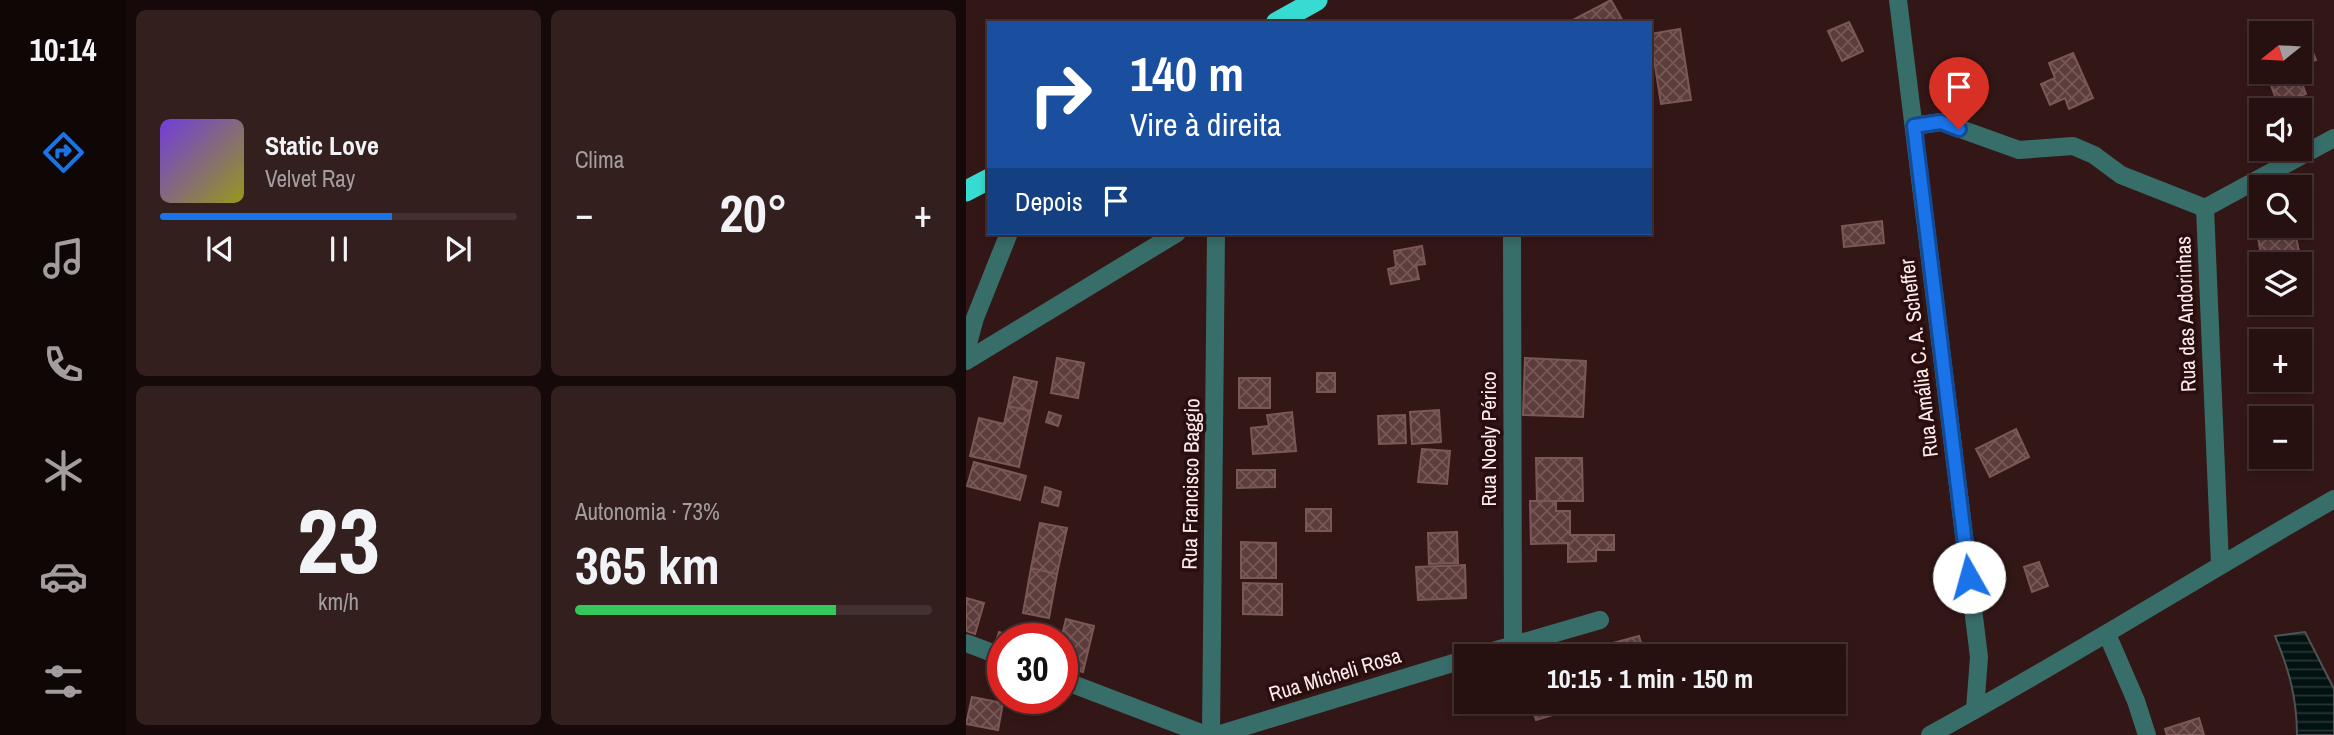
<!DOCTYPE html>
<html lang="pt">
<head>
<meta charset="utf-8">
<style>
  :root { --surface:#261110; --page:#321f1e; --text:#f1f3f6; --muted:#a49d9f; --line:#423130; --accent:#1a73e8 }
  body { margin:0; font-family:"Archivo Narrow",sans-serif; background:var(--page); color:var(--text); height:100vh; display:flex; flex-direction:column; font-size:26px; white-space:nowrap }
  * { box-sizing:border-box; margin:0 }
  p { font-size:23px; color:var(--muted) }
  .icon { flex:none; width:38px; height:38px; fill:none; stroke:currentColor; stroke-width:2; stroke-linecap:round; stroke-linejoin:round }
  .map { position:relative; flex:1; overflow:hidden }
  .details { display:flex; flex-direction:column; gap:10px; padding:10px; background:#150909; width:840px }
  .details>* { flex:none }
  .hud { position:absolute; left:21px; top:21px; width:665px; height:214px; border-radius:0px; box-shadow:0 4px 10px #0003,0 0 0 2px var(--line); background:#1a4fa0; color:#fff; overflow:hidden }
  .needle { width:46px; rotate:252deg }
  .tools { position:absolute; left:1283px; top:21px; display:grid; gap:14px }
  .tools a { display:grid; place-items:center; width:63px; height:63px; border-radius:0px; background:var(--surface); box-shadow:0 4px 10px #0003,0 0 0 2px var(--line); font-size:35px }
  .speed { position:absolute; left:21px; top:623px; display:flex; gap:14px; font-size:35px; font-weight:700; text-align:center }
  .speed>* { display:grid; place-content:center; width:91px; height:91px; border-radius:50%; background:var(--surface); box-shadow:0 4px 10px #0003,0 0 0 2px var(--line); line-height:1 }
  .speed .limit { border:10px solid #d22; background:#fff; color:#111 }
  .pin { position:absolute; display:grid; place-items:center; width:60px; height:60px; color:#fff; margin:-72px -30px; border-radius:50% 50% 50% 0; rotate:-45deg; box-shadow:0 0 7px #0007 }
  .pin .icon { rotate:45deg }
  .me { position:absolute; width:77px; margin:-38px; rotate:353deg; stroke-linejoin:round; filter:drop-shadow(0 0 5px #0008) }
  .turn { display:flex; align-items:center; gap:24px; height:147px; padding:0 28px; font-size:32px }
  .turn .icon { width:91px; height:91px; stroke-width:2.5 }
  .turn b { display:block; font-size:49px; line-height:60px }
  .then { display:flex; align-items:center; height:66px; padding:0 28px; background:#0003; gap:14px; font-size:26px }
  .big { font-size:52px; font-weight:700; line-height:1.1 }
  .details .card { flex:1; display:flex; flex-direction:column; justify-content:center; gap:10px; min-width:0; padding:0 24px; border-radius:10px; background:var(--page) }
  .details .dial { align-items:center; gap:0 }
  .dial b { font-size:91px; line-height:1 }
  .song { display:flex; align-items:center; gap:21px }
  .cover { width:84px; height:84px; border-radius:10px; background:linear-gradient(135deg,hsl(260 70% 55%),hsl(60 70% 35%)) }
  .played { height:7px; border-radius:4px; background:linear-gradient(90deg,var(--accent) 65%,var(--line) 65%) }
  .keys { display:flex; justify-content:space-around; direction:ltr }
  .heat { display:flex; justify-content:space-between; align-items:center; font-size:38px; direction:ltr }
  .charge { height:10px; border-radius:5px; background:linear-gradient(90deg,#34c759 73%,var(--line) 0) }
  .details .tiles { flex:1; display:grid; gap:10px; grid-template-columns:repeat(2,1fr) }
  .trip { position:absolute; left:488px; top:644px; width:392px; height:70px; border-radius:0px; background:var(--surface); box-shadow:0 4px 10px #0003,0 0 0 2px var(--line); font-weight:700; line-height:70px; text-align:center }
  main { display:flex; flex:1; min-height:0 }
  .tabs { display:flex; flex-direction:column; width:126px; justify-content:space-around; align-items:center; background:#0f0706; color:var(--muted) }
  .tabs .icon { width:49px; height:49px }
  .tabs .active { color:var(--accent) }
  .tabs b { font-size:32px; color:var(--text) }
  .map>svg:first-child { display:block }
</style>
</head>
<body>
<main>
<nav class="tabs">
<b>10:14</b>
<svg class="icon active" aria-label="directions" viewBox="0 0 24 24"><path d="M12 3l9 9-9 9-9-9zM9 14v-3h6M13 9l2 2-2 2"/></svg>
<svg class="icon" aria-label="music" viewBox="0 0 24 24"><path d="M9 18V5l10-2v13"/><circle cx="6" cy="18" r="3"/><circle cx="16" cy="16" r="3"/></svg>
<svg class="icon" aria-label="phone" viewBox="0 0 24 24"><path d="M5 4h4l2 5-3 2q2 4 5 5l2-3 5 2v4C11 20 4 13 5 4z"/></svg>
<svg class="icon" aria-label="climate" viewBox="0 0 24 24"><path d="M12 3v18M4 7l16 10M4 17L20 7"/></svg>
<svg class="icon" aria-label="car" viewBox="0 0 24 24"><path d="M5 17H2v-5l4-1 3-4h7l3 4 3 1v5h-3M9 17h6M6 11h13"/><circle cx="7" cy="17" r="2"/><circle cx="17" cy="17" r="2"/></svg>
<svg class="icon" aria-label="filters" viewBox="0 0 24 24"><path d="M4 7h16M4 17h16"/><circle cx="9" cy="7" r="2"/><circle cx="15" cy="17" r="2"/></svg>
</nav>
<section class="details">
<div class="tiles">
<div class="card">
<div class="song"><i class="cover"></i><div><b>Static Love</b><p>Velvet Ray</p></div></div>
<div class="played"></div>
<div class="keys"><svg class="icon" aria-label="previous" viewBox="0 0 24 24"><path d="M18 5L8 12l10 7zM5 5v14"/></svg><svg class="icon" aria-label="pause" viewBox="0 0 24 24"><path d="M8 5v14M16 5v14"/></svg><svg class="icon" aria-label="next" viewBox="0 0 24 24"><path d="M6 5l10 7-10 7zM19 5v14"/></svg></div>
</div>
<div class="card"><p>Clima</p>
<div class="heat"><a>−</a><b class="big">20°</b><a>+</a></div>
</div>
<div class="card dial"><b>23</b><p>km/h</p></div>
<div class="card"><p>Autonomia · 73%</p><b class="big">365 km</b><div class="charge"></div></div>
</div>
</section>
<div class="map">
<svg width="1368" height="735" viewBox="0 0 1368 735">
  <defs>
    <pattern id="water-rules" width="6" height="5" patternUnits="userSpaceOnUse" patternTransform="scale(1.75)"><rect width="6" height="5" fill="#021211"/><path d="M0 2.5h6" fill="none" stroke="#283534"/></pattern>
    <pattern id="building-cross-hatch" width="8" height="8" patternUnits="userSpaceOnUse" patternTransform="scale(1.75)"><rect width="8" height="8" fill="#5d3d3b"/><path d="M0 0l8 8M0 8l8-8" fill="none" stroke="#755958"/></pattern>
  </defs>
  <rect width="100%" height="100%" fill="#331716"/>
  <!-- water -->
  <path fill="url(#water-rules)" stroke="#4d5352" stroke-width="2" d="M 1339,632 L 1368,689 L 1368,735 L 1331,735 C 1331,699 1323,669 1309,636 Z"/>
  <!-- building -->
  <path fill="url(#building-cross-hatch)" stroke="#7b5856" stroke-width="2" d="M 645,0 L 658,23 L 604,23 L 603,22 Z
    M 883,22 L 897,51 L 876,61 L 862,31 Z
    M 714,29 L 725,100 L 695,104 L 684,34 Z
    M 1344,45 L 1350,60 L 1334,66 L 1334,49 Z
    M 1107,53 L 1127,98 L 1103,109 L 1099,98 L 1084,105 L 1075,84 L 1089,78 L 1083,63 Z
    M 1300,72 L 1332,72 L 1340,94 L 1312,104 Z
    M 916,221 L 918,243 L 878,247 L 876,226 Z
    M 1295,222 L 1295,226 L 1328,226 L 1333,252 L 1315,255 L 1316,262 L 1297,264 L 1289,223 Z
    M 456,246 L 459,264 L 450,265 L 453,279 L 425,284 L 422,269 L 430,267 L 428,251 Z
    M 91,358 L 118,363 L 112,398 L 85,393 Z
    M 559,358 L 620,361 L 617,417 L 557,415 Z
    M 351,373 L 369,373 L 369,392 L 351,392 Z
    M 48,377 L 71,382 L 65,411 L 42,406 Z
    M 273,378 L 304,378 L 304,408 L 273,408 Z
    M 42,406 L 65,411 L 53,467 L 4,456 L 13,418 L 38,424 Z
    M 473,410 L 475,442 L 446,444 L 444,412 Z
    M 83,412 L 95,416 L 92,426 L 80,422 Z
    M 326,412 L 330,451 L 287,454 L 285,428 L 303,426 L 301,415 Z
    M 439,415 L 440,443 L 413,444 L 412,416 Z
    M 1050,429 L 1063,457 L 1024,477 L 1010,449 Z
    M 456,449 L 484,451 L 481,484 L 452,482 Z
    M 570,458 L 616,458 L 617,501 L 571,501 Z
    M 8,462 L 60,476 L 54,500 L 1,486 Z
    M 271,470 L 309,470 L 309,487 L 271,488 Z
    M 79,487 L 95,492 L 92,506 L 76,502 Z
    M 564,501 L 590,501 L 590,511 L 604,511 L 604,535 L 648,535 L 648,550 L 630,550 L 630,561 L 602,562 L 602,543 L 565,544 Z
    M 340,509 L 365,509 L 365,531 L 340,531 Z
    M 74,523 L 101,528 L 91,574 L 65,568 Z
    M 491,532 L 492,563 L 463,564 L 462,533 Z
    M 275,542 L 310,543 L 310,578 L 275,578 Z
    M 1073,562 L 1082,586 L 1066,592 L 1058,567 Z
    M 499,565 L 500,598 L 452,600 L 450,567 Z
    M 65,568 L 91,574 L 83,618 L 57,613 Z
    M 277,583 L 316,584 L 316,615 L 277,614 Z
    M 0,598 L 18,603 L 9,634 L 0,631 Z
    M 100,619 L 128,626 L 117,672 L 96,667 L 95,639 Z
    M 57,626 L 80,633 L 78,639 L 37,639 L 37,655 L 27,652 L 33,632 L 53,638 Z
    M 673,636 L 679,656 L 650,656 L 647,643 Z
    M 6,697 L 37,703 L 32,730 L 0,724 Z
    M 564,702 L 630,702 L 570,720 Z
    M 1233,718 L 1238,735 L 1201,735 L 1199,729 Z"/>
  <g fill="none" stroke-linecap="round" stroke-linejoin="round">
    <!-- minor -->
    <path stroke="#386e6a" stroke-width="18" d="M 932,0 L 1013,657 L 1009,710
      M 948,126 L 975,122 L 1053,150 L 1107,146 L 1128,155 L 1155,175 L 1239,208
      M 546,233 L 547,645
      M 0,351 L 9,318 L 43,233
      M 0,361 L 211,233
      M 1254,564 L 1239,208 L 1368,138
      M 1141,634 L 1170,701 L 1181,735
      M 0,643 L 37,657
      M 510,656 L 634,620
      M 96,680 L 240,735
      M 245,735 L 250,233
      M 251,735 L 500,659
      M 964,735 C 1101,660 1232,577 1368,499"/>
    <!-- highway -->
    <path stroke="#38dbd2" stroke-width="21" d="M 310,23 L 351,0
      M 0,191 L 23,179"/>
  </g>
  <g fill="none" stroke-linecap="round" stroke-linejoin="round">
    <defs>
      <path id="route" d="M 993,129 L 975,122 L 948,126 L 1003,577"/>
    </defs>
    <!-- route casing -->
    <use href="#route" stroke="#114b97" stroke-width="18"/>
    <!-- route -->
    <use href="#route" stroke="#1a73e8" stroke-width="12"/>
  </g>
  <g text-anchor="middle" stroke-width="7" stroke-linejoin="round" paint-order="stroke">
    <!-- street labels -->
    <g font-size="21" fill="#fdecea" stroke="#290e0d">
      <text transform="translate(1220 314) rotate(-92)" y="7">Rua das Andorinhas</text>
      <text transform="translate(953 358) rotate(-97)" y="7">Rua Amália C. A. Scheffer</text>
      <text transform="translate(523 439) rotate(-90)" y="7">Rua Noely Périco</text>
      <text transform="translate(225 484) rotate(-89)" y="7">Rua Francisco Baggio</text>
      <text transform="translate(369 675) rotate(-17)" y="7">Rua Micheli Rosa</text>
    </g>
  </g>
</svg>
<div class="tools">
<a><svg class="needle" viewBox="-14 -14 28 28"><path d="M0-13l5 13h-10z" fill="#e53935"/><path d="M0 13l5-13h-10z" fill="#a49d9f"/></svg></a>
<a><svg class="icon" aria-label="sound" viewBox="0 0 24 24"><path d="M4 9h4l5-4v14l-5-4H4zM17 9q2 3 0 6"/></svg></a>
<a><svg class="icon" aria-label="search" viewBox="0 0 24 24"><circle cx="10" cy="10" r="6"/><path d="M15 15l6 6"/></svg></a>
<a><svg class="icon" aria-label="layers" viewBox="0 0 24 24"><path d="M12 4l9 5-9 5-9-5zM3 14l9 5 9-5"/></svg></a>
<a>+</a>
<a>−</a>
</div>
<div class="speed"><div class="limit">30</div></div>
<div class="pin" style="left:993px;top:129px;background:#d93025"><svg class="icon" aria-label="arrive" viewBox="0 0 24 24"><path d="M6 21V4h12l-3 4 3 4H6"/></svg></div>
<svg class="me" style="left:1003px;top:577px" viewBox="-20 -20 40 40"><circle r="19" fill="#fff"/><path d="M0-13L10 11 0 6-10 11z" fill="#1a73e8"/></svg>
<div class="trip">10:15 · 1 min · 150 m</div>
<div class="hud">
<div class="turn"><svg class="icon" aria-label="right" viewBox="0 0 24 24"><path d="M7 20v-9h11M14 6l5 5-5 5"/></svg><div><b>140 m</b>Vire à direita</div></div>
<div class="then">Depois<svg class="icon" aria-label="arrive" viewBox="0 0 24 24"><path d="M6 21V4h12l-3 4 3 4H6"/></svg></div>
</div>
</div>
</main>
</body>
</html>
